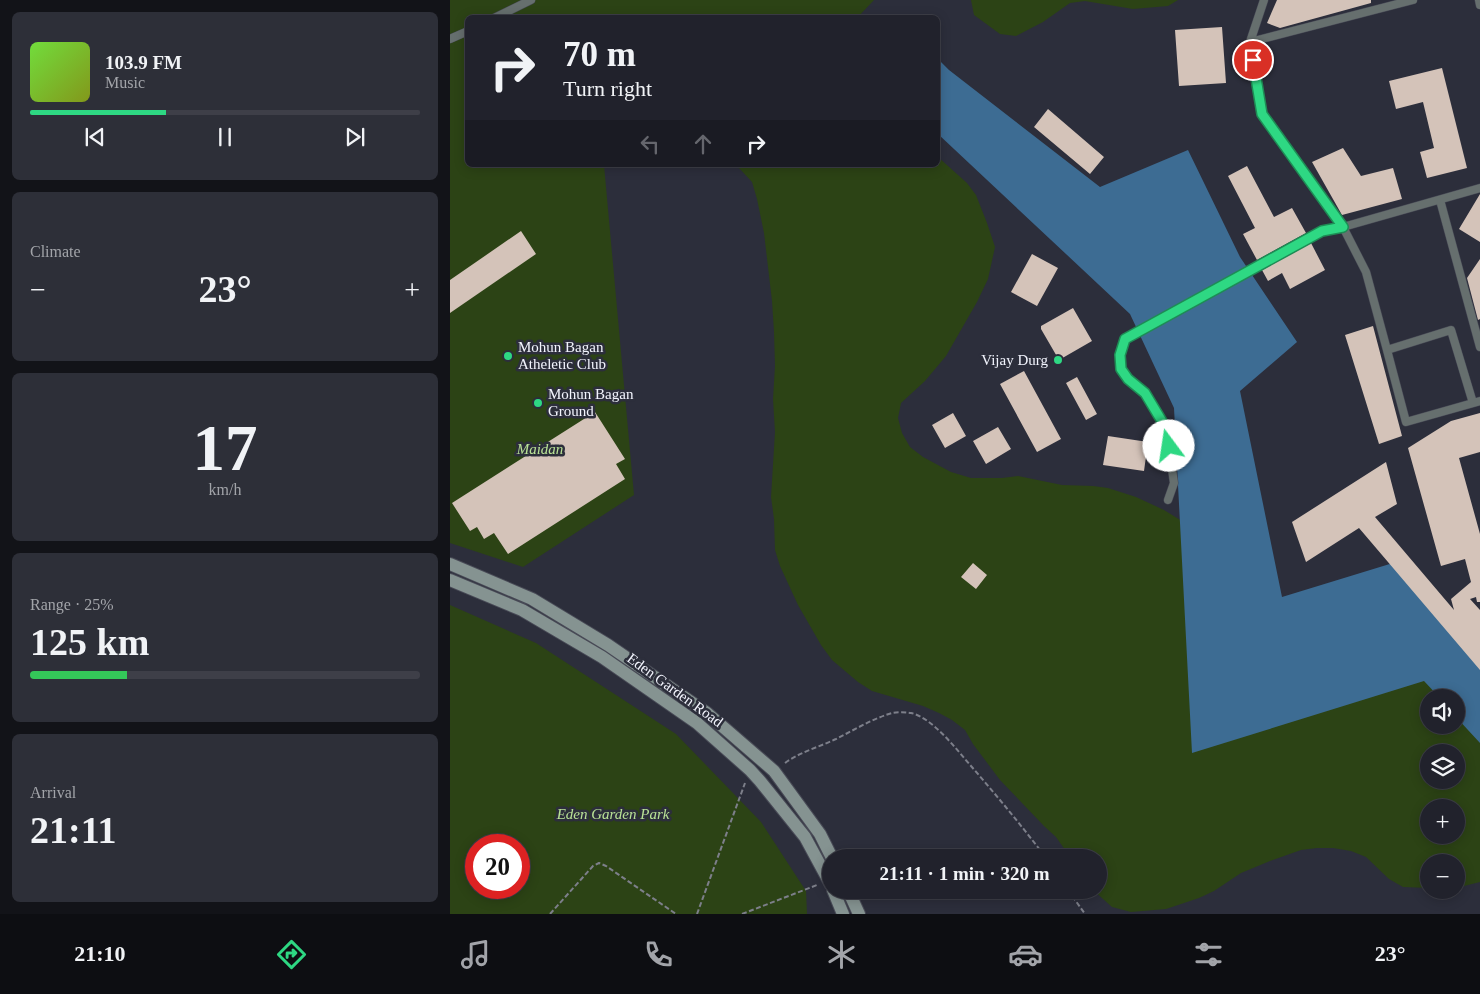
<!DOCTYPE html>
<html lang="en">
<head>
<meta charset="utf-8">
<style>
  :root { --surface:#21222c; --page:#2d2f38; --text:#f1f3f6; --muted:#a2a4a9; --line:#3e3f48; --accent:#2ed883 }
  body { margin:0; font-family:Georgia,serif; background:var(--page); color:var(--text); height:100vh; display:flex; flex-direction:column; font-size:19px; white-space:nowrap }
  * { box-sizing:border-box; margin:0 }
  p { font-size:16px; color:var(--muted) }
  .icon { flex:none; width:28px; height:28px; fill:none; stroke:currentColor; stroke-width:2; stroke-linecap:round; stroke-linejoin:round }
  .map { position:relative; flex:1; overflow:hidden }
  .sheet { display:flex; flex-direction:column; gap:12px; padding:12px; background:#121318; width:450px }
  .sheet>* { flex:none }
  .banner { position:absolute; left:15px; top:15px; width:475px; height:152px; border-radius:8px; box-shadow:0 2px 12px #0003,0 0 0 1px var(--line); background:#21222c; color:var(--text); overflow:hidden }
  .buttons { position:absolute; left:970px; top:689px; display:grid; gap:10px }
  .buttons a { display:grid; place-items:center; width:45px; height:45px; border-radius:50%; background:var(--surface); box-shadow:0 2px 12px #0003,0 0 0 1px var(--line); font-size:25px }
  .speed { position:absolute; left:15px; top:834px; display:flex; gap:10px; font-size:25px; font-weight:700; text-align:center }
  .speed>* { display:grid; place-content:center; width:65px; height:65px; border-radius:50%; background:var(--surface); box-shadow:0 2px 12px #0003,0 0 0 1px var(--line); line-height:1 }
  .speed .limit { border:8px solid #d22; background:#fff; color:#111 }
  .pin { position:absolute; display:grid; place-items:center; width:42px; height:42px; color:#fff; margin:-21px; border:2px solid #fff; border-radius:50%; box-shadow:0 1px 5px #0007 }
  .me { position:absolute; width:55px; margin:-28px; rotate:346deg; stroke-linejoin:round; filter:drop-shadow(0 0 4px #0008) }
  .turn { display:flex; align-items:center; gap:18px; height:105px; padding:0 15px; font-size:22px }
  .turn .icon { width:65px; height:65px; stroke-width:2.5 }
  .turn b { display:block; font-size:35px; line-height:42px }
  .lanes { display:flex; align-items:center; height:48px; padding:0 15px; background:#0003; justify-content:center; gap:25px; direction:ltr }
  .lanes .off { opacity:.35 }
  .big { font-size:38px; font-weight:700; line-height:1.1 }
  .sheet .widget { flex:1; display:flex; flex-direction:column; justify-content:center; gap:8px; min-width:0; padding:0 18px; border-radius:8px; background:var(--page) }
  .sheet .dial { align-items:center; gap:0 }
  .dial b { font-size:65px; line-height:1 }
  .song { display:flex; align-items:center; gap:15px }
  .cover { width:60px; height:60px; border-radius:8px; background:linear-gradient(135deg,hsl(100 70% 55%),hsl(70 70% 35%)) }
  .played { height:5px; border-radius:2px; background:linear-gradient(90deg,var(--accent) 35%,var(--line) 35%) }
  .keys { display:flex; justify-content:space-around; direction:ltr }
  .heat { display:flex; justify-content:space-between; align-items:center; font-size:28px; direction:ltr }
  .charge { height:8px; border-radius:4px; background:linear-gradient(90deg,#34c759 25%,var(--line) 0) }
  .trip { position:absolute; left:372px; top:849px; width:285px; height:50px; border-radius:25px; background:var(--surface); box-shadow:0 2px 12px #0003,0 0 0 1px var(--line); font-weight:700; line-height:50px; text-align:center }
  .menu { display:flex; height:80px; justify-content:space-around; align-items:center; background:#0d0e12; color:var(--muted) }
  .menu .icon { width:35px; height:35px }
  .menu .selected { color:var(--accent) }
  .menu b { font-size:22px; color:var(--text) }
  main { display:flex; flex:1; min-height:0 }
  .map>svg:first-child { display:block }
</style>
</head>
<body>
<main>
<section class="sheet">
<div class="widget">
<div class="song"><i class="cover"></i><div><b>103.9 FM</b><p>Music</p></div></div>
<div class="played"></div>
<div class="keys"><svg class="icon" aria-label="previous" viewBox="0 0 24 24"><path d="M18 5L8 12l10 7zM5 5v14"/></svg><svg class="icon" aria-label="pause" viewBox="0 0 24 24"><path d="M8 5v14M16 5v14"/></svg><svg class="icon" aria-label="next" viewBox="0 0 24 24"><path d="M6 5l10 7-10 7zM19 5v14"/></svg></div>
</div>
<div class="widget"><p>Climate</p>
<div class="heat"><a>−</a><b class="big">23°</b><a>+</a></div>
</div>
<div class="widget dial"><b>17</b><p>km/h</p></div>
<div class="widget"><p>Range · 25%</p><b class="big">125 km</b><div class="charge"></div></div>
<div class="widget"><p>Arrival</p><b class="big">21:11</b></div>
</section>
<div class="map">
<svg width="1030" height="914" viewBox="0 0 1030 914">
  <rect width="100%" height="100%" fill="#2c2e3b"/>
  <!-- green -->
  <path fill="#2c4315" fill-rule="evenodd" d="M 0,0 L 424,0 L 407,18 L 18,18 L 18,165 L 154,165 L 184,495 L 73,567 L 0,543 Z
    M 521,0 L 728,0 L 718,6 L 683,9 L 635,1 L 620,3 L 593,22 L 566,36 L 550,34 L 524,15 Z
    M 488,157 L 517,183 L 526,195 L 537,223 L 545,247 L 538,279 L 527,302 L 496,356 L 475,381 L 451,403 L 448,418 L 452,433 L 460,447 L 473,457 L 501,472 L 521,478 L 552,478 L 568,476 L 612,485 L 643,486 L 658,488 L 686,497 L 714,510 L 753,534 L 848,621 L 1030,706 L 1030,882 L 1006,888 L 1006,862 L 979,862 L 979,888 L 953,887 L 939,879 L 916,857 L 901,851 L 883,848 L 867,848 L 851,850 L 820,861 L 791,873 L 764,891 L 749,898 L 716,909 L 681,912 L 662,907 L 643,890 L 649,890 L 649,858 L 620,857 L 606,837 L 594,826 L 550,780 L 523,744 L 515,730 L 502,720 L 489,713 L 473,706 L 422,691 L 408,682 L 382,660 L 371,645 L 348,605 L 330,566 L 325,550 L 324,519 L 321,497 L 325,432 L 323,399 L 325,366 L 324,332 L 322,301 L 314,233 L 307,199 L 302,182 L 290,169 L 284,165 L 488,165 ZM 979,698 L 1006,698 L 1006,725 L 979,725 ZM 979,752 L 1006,752 L 1006,780 L 979,780 ZM 979,808 L 1006,808 L 1006,835 L 979,835 Z
    M 0,605 L 86,643 L 226,734 L 311,822 L 356,891 L 357,914 L 0,914 ZM 26,845 L 69,845 L 69,888 L 26,888 Z"/>
  <!-- water -->
  <path fill="#3d6c93" d="M 488,59 L 499,70 L 650,187 L 738,150 L 790,257 L 847,342 L 790,391 L 832,597 L 943,563 L 1030,667 L 1030,743 L 1006,717 L 1006,698 L 989,697 L 974,681 L 742,753 L 724,408 L 680,314 L 488,134 Z"/>
  <!-- building -->
  <path fill="#d4c3b9" d="M 827,0 L 921,0 L 921,3 L 830,28 L 817,23 Z
    M 772,27 L 776,83 L 729,86 L 725,30 Z
    M 992,68 L 1017,168 L 977,178 L 970,152 L 984,148 L 973,102 L 946,109 L 939,81 Z
    M 598,109 L 654,157 L 640,174 L 584,127 Z
    M 893,148 L 911,176 L 943,168 L 952,199 L 892,215 L 862,162 Z
    M 797,166 L 824,217 L 842,208 L 856,233 L 807,260 L 793,234 L 805,228 L 778,176 Z
    M 1030,194 L 1030,242 L 1009,229 Z
    M 71,231 L 86,254 L 0,313 L 0,280 Z
    M 861,243 L 875,270 L 840,289 L 832,273 L 818,281 L 812,270 Z
    M 582,254 L 608,268 L 587,306 L 561,292 Z
    M 1030,259 L 1030,319 L 1028,320 L 1017,278 Z
    M 623,308 L 642,341 L 609,360 L 591,329 L 591,326 Z
    M 923,326 L 952,436 L 929,444 L 895,335 Z
    M 574,371 L 611,439 L 587,452 L 550,384 Z
    M 627,377 L 647,414 L 636,420 L 616,383 Z
    M 145,412 L 175,459 L 166,464 L 175,479 L 58,554 L 44,533 L 34,539 L 27,527 L 20,531 L 2,503 Z
    M 503,413 L 516,436 L 495,448 L 482,425 Z
    M 1030,413 L 1030,452 L 1009,458 L 1030,534 L 1030,602 L 1027,602 L 1026,597 L 1020,599 L 1030,610 L 1030,670 L 909,528 L 856,562 L 842,522 L 936,462 L 947,504 L 925,517 L 1004,610 L 1001,599 L 1021,582 L 1015,559 L 991,566 L 958,448 L 1001,421 Z
    M 548,427 L 561,449 L 536,464 L 523,441 Z
    M 658,436 L 698,442 L 694,471 L 653,465 Z
    M 523,563 L 537,575 L 526,589 L 511,577 Z"/>
  <g fill="none" stroke-linecap="round" stroke-linejoin="round">
    <defs>
      <path id="service" d="M 814,0 L 800,42 L 812,114 L 893,227 L 916,272 L 937,350
        M 1029,0 L 1030,5
        M 44,18 L 81,0
        M 0,39 L 18,31
        M 800,42 L 963,0
        M 990,200 L 1030,347
        M 1023,403 L 1001,330 L 937,350 L 956,422 L 1030,401
        M 718,500 L 724,483 L 716,428 L 695,393 L 678,379 L 671,369 L 670,355 L 675,339 L 872,231 L 893,227 L 1030,188"/>
      <path id="secondary" d="M 0,564 L 82,599 L 158,645 L 257,713 L 324,771 L 370,834 L 382,858
        M 0,580 L 72,610 L 152,657 L 247,723 L 300,770 L 310,781 L 355,837 L 381,885
        M 383,890 L 393,914
        M 398,890 L 409,914"/>
    </defs>
    <!-- service casing -->
    <use href="#service" stroke="#484a56" stroke-width="9"/>
    <!-- secondary casing -->
    <use href="#secondary" stroke="#484a56" stroke-width="14"/>
    <!-- path -->
    <path stroke="#7d7f8a" stroke-width="2" stroke-dasharray="5 2.5" stroke-linecap="butt" d="M 335,763 C 350,752 369,747 386,739 C 404,730 422,719 442,713 C 448,712 455,712 461,713 C 483,718 506,749 521,766 C 547,796 572,826 596,858
      M 618,890 L 635,914
      M 100,914 L 143,866 L 149,863 L 156,866 L 226,914
      M 247,914 L 295,783
      M 292,914 L 367,885"/>
    <!-- service -->
    <use href="#service" stroke="#666f6e" stroke-width="8"/>
    <!-- secondary -->
    <use href="#secondary" stroke="#859391" stroke-width="12"/>
  </g>
  <g fill="none" stroke-linecap="round" stroke-linejoin="round">
    <defs>
      <path id="route" d="M 719,446 L 716,428 L 695,393 L 678,379 L 671,369 L 670,355 L 675,339 L 872,231 L 893,227 L 812,114 L 803,60"/>
    </defs>
    <!-- route casing -->
    <use href="#route" stroke="#1e8c55" stroke-width="12"/>
    <!-- route -->
    <use href="#route" stroke="#2ed883" stroke-width="9"/>
  </g>
  <!-- markers -->
  <g fill="#2ed883" stroke="#2c2e3b" stroke-width="2">
    <circle cx="58" cy="356" r="5"/>
    <circle cx="608" cy="360" r="5"/>
    <circle cx="88" cy="403" r="5"/>
  </g>
  <g text-anchor="middle" stroke-width="5" stroke-linejoin="round" paint-order="stroke">
    <!-- poi labels -->
    <g font-size="15" fill="#f2f4fd" stroke="#2c2e3b" text-anchor="start">
      <text x="68" y="352">Mohun Bagan<tspan x="68" dy="17">Atheletic Club</tspan></text>
      <text x="598" y="365" text-anchor="end">Vijay Durg</text>
      <text x="98" y="399">Mohun Bagan<tspan x="98" dy="17">Ground</tspan></text>
    </g>
    <!-- park labels -->
    <g font-size="15" font-style="italic" fill="#b9e296" stroke="#2c2e3b">
      <text x="90" y="454">Maidan</text>
      <text x="163" y="819">Eden Garden Park</text>
    </g>
    <!-- street labels -->
    <g font-size="15" fill="#f2f4fd" stroke="#2c2e3b">
      <text transform="translate(225 690) rotate(36)" y="5">Eden Garden Road</text>
    </g>
  </g>
</svg>
<div class="buttons">
<a><svg class="icon" aria-label="sound" viewBox="0 0 24 24"><path d="M4 9h4l5-4v14l-5-4H4zM17 9q2 3 0 6"/></svg></a>
<a><svg class="icon" aria-label="layers" viewBox="0 0 24 24"><path d="M12 4l9 5-9 5-9-5zM3 14l9 5 9-5"/></svg></a>
<a>+</a>
<a>−</a>
</div>
<div class="speed"><div class="limit">20</div></div>
<div class="pin" style="left:803px;top:60px;background:#d93025"><svg class="icon" aria-label="arrive" viewBox="0 0 24 24"><path d="M6 21V4h12l-3 4 3 4H6"/></svg></div>
<svg class="me" style="left:719px;top:446px" viewBox="-20 -20 40 40"><circle r="19" fill="#fff"/><path d="M0-13L10 11 0 6-10 11z" fill="#2ed883"/></svg>
<div class="trip">21:11 · 1 min · 320 m</div>
<div class="banner">
<div class="turn"><svg class="icon" aria-label="right" viewBox="0 0 24 24"><path d="M7 20v-9h11M14 6l5 5-5 5"/></svg><div><b>70 m</b>Turn right</div></div>
<div class="lanes"><svg class="icon off" aria-label="left" viewBox="0 0 24 24"><path d="M17 20v-9H6M10 6l-5 5 5 5"/></svg><svg class="icon off" aria-label="ahead" viewBox="0 0 24 24"><path d="M12 20V5M6 11l6-6 6 6"/></svg><svg class="icon" aria-label="right" viewBox="0 0 24 24"><path d="M7 20v-9h11M14 6l5 5-5 5"/></svg></div>
</div>
</div>
</main>
<nav class="menu">
<b>21:10</b>
<svg class="icon selected" aria-label="directions" viewBox="0 0 24 24"><path d="M12 3l9 9-9 9-9-9zM9 14v-3h6M13 9l2 2-2 2"/></svg>
<svg class="icon" aria-label="music" viewBox="0 0 24 24"><path d="M9 18V5l10-2v13"/><circle cx="6" cy="18" r="3"/><circle cx="16" cy="16" r="3"/></svg>
<svg class="icon" aria-label="phone" viewBox="0 0 24 24"><path d="M5 4h4l2 5-3 2q2 4 5 5l2-3 5 2v4C11 20 4 13 5 4z"/></svg>
<svg class="icon" aria-label="climate" viewBox="0 0 24 24"><path d="M12 3v18M4 7l16 10M4 17L20 7"/></svg>
<svg class="icon" aria-label="car" viewBox="0 0 24 24"><path d="M5 17H2v-5l4-1 3-4h7l3 4 3 1v5h-3M9 17h6M6 11h13"/><circle cx="7" cy="17" r="2"/><circle cx="17" cy="17" r="2"/></svg>
<svg class="icon" aria-label="filters" viewBox="0 0 24 24"><path d="M4 7h16M4 17h16"/><circle cx="9" cy="7" r="2"/><circle cx="15" cy="17" r="2"/></svg>
<b>23°</b>
</nav>
</body>
</html>
